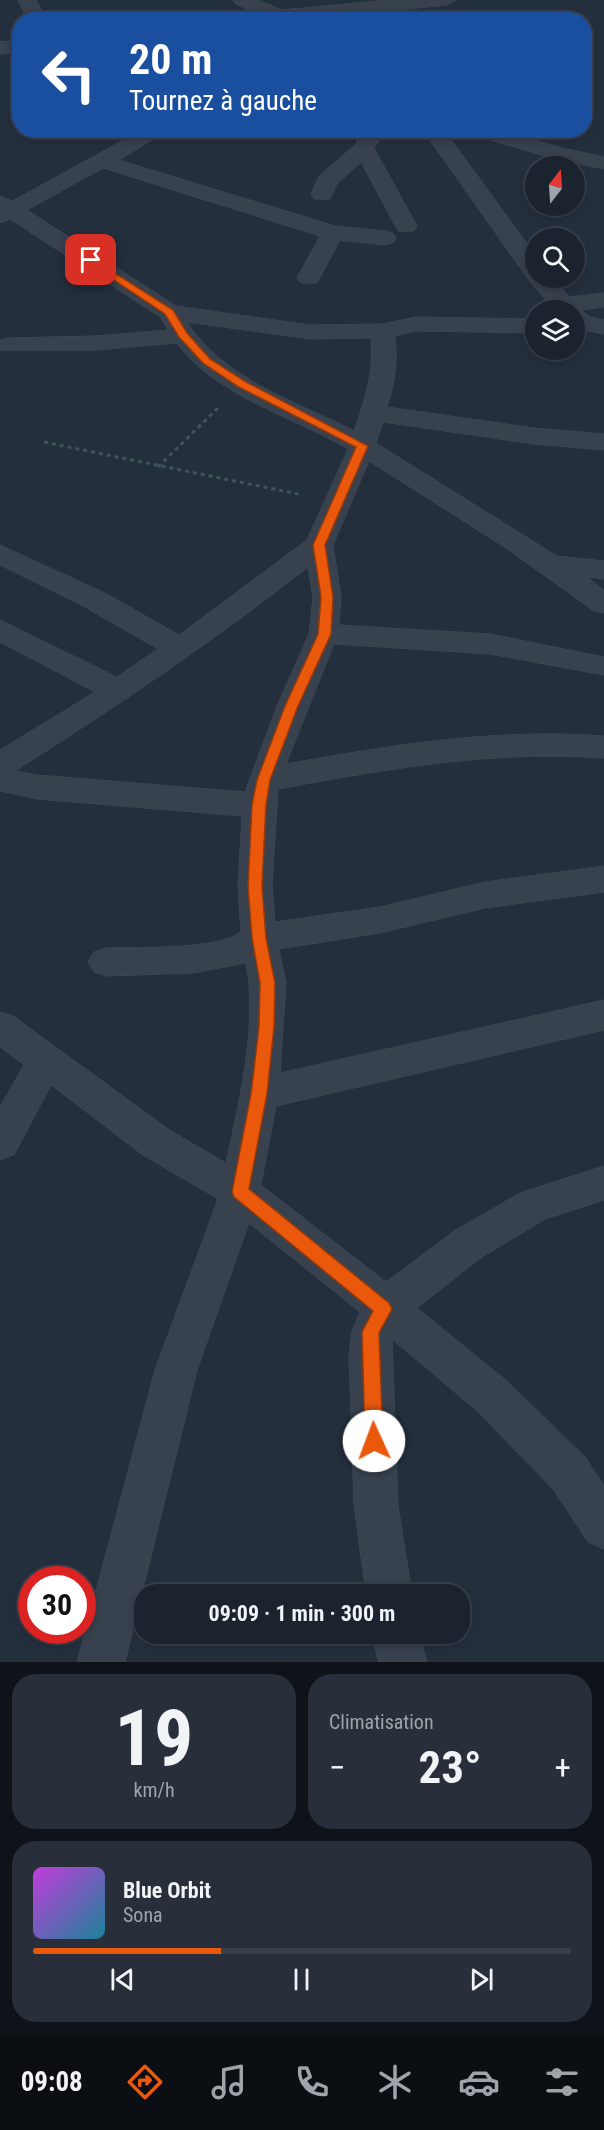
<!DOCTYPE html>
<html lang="fr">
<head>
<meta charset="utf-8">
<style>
  :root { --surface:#1b232e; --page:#282f3a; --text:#f1f3f6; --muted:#a0a4aa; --line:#39404a; --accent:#ea580c }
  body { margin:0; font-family:"Roboto Condensed",sans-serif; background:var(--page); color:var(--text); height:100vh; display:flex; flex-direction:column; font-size:22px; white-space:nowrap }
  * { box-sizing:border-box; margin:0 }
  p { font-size:20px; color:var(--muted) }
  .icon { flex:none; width:33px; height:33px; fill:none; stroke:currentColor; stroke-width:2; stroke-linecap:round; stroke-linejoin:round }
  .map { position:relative; height:1662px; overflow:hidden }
  .panel { display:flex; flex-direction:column; gap:12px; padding:12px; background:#0f1319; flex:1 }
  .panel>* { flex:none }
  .banner { position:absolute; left:12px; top:12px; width:580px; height:126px; border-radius:24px; box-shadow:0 3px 9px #0003,0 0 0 2px var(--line); background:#1a4fa0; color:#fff; overflow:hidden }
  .needle { width:39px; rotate:17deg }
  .buttons { position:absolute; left:525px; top:156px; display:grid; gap:12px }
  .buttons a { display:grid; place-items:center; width:60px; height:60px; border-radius:50%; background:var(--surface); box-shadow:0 3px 9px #0003,0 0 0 2px var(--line); font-size:30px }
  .speed { position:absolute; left:18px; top:1566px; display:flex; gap:12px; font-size:30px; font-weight:700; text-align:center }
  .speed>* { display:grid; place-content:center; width:78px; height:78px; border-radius:50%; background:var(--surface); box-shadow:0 3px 9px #0003,0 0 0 2px var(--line); line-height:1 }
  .speed .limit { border:9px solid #d22; background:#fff; color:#111 }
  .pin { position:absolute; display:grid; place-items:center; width:51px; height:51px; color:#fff; margin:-26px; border-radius:12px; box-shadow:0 3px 9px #0006 }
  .me { position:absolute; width:66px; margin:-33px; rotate:358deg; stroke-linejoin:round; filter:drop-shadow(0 0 4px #0008) }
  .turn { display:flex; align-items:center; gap:21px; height:126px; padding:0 18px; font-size:27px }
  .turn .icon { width:78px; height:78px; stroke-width:2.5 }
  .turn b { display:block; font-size:42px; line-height:51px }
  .big { font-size:45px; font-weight:700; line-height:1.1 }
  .panel .tile { flex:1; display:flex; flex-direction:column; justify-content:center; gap:9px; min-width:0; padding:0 21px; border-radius:24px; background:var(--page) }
  .panel .dial { align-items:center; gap:0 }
  .dial b { font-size:78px; line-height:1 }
  .song { display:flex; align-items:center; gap:18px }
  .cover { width:72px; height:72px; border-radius:9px; background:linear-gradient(135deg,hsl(290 70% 55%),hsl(190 70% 35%)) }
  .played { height:6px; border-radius:3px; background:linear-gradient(90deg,var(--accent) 35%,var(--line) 35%) }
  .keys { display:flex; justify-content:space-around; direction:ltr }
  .heat { display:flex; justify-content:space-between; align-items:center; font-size:33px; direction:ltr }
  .panel .tiles { flex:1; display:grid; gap:12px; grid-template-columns:1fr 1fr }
  .tile:last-child { grid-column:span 2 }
  .trip { position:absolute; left:134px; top:1584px; width:336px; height:60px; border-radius:24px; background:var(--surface); box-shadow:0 3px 9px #0003,0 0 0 2px var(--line); font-weight:700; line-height:60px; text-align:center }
  .tab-bar { display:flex; height:96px; justify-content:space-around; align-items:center; background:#0b0e12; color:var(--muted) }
  .tab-bar .icon { width:42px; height:42px }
  .tab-bar .on { color:var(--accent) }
  .tab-bar b { font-size:27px; color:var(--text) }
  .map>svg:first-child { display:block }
</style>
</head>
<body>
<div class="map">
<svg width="604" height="1662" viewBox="0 0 604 1662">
  <rect width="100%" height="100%" fill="#242f3e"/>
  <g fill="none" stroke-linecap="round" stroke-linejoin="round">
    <defs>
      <path id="minor" d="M 18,0 L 36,0 L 47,20 L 28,20 Z
        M 233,0 L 258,0 L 282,10 L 387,0 L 456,0 L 447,5 L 299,20 L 270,20 L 236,4 Z
        M 20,41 L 20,53 L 0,54 L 0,42 Z
        M 142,130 L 168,130 L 119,160 L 335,226 L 385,231 L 393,233 L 396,238 L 393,243 L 385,245 L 340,240 L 317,283 L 301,283 L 297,278 L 320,236 L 103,168 L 27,210 L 176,306 L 310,325 L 383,324 L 416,317 L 536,319 L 536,333 L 416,331 L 395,336 C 398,361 395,383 387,407 L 534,428 L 604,434 L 604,450 L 534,444 L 383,422 L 376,443 L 557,556 L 604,561 L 604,579 L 587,577 L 604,590 L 604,613 L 594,611 L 506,548 L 369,461 L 333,545 L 341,597 L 339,625 L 490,634 L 604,657 L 604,675 L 490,654 L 334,644 L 286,764 C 392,745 496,728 604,736 L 604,758 C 493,750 387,769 278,789 L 272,886 L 275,922 L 380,907 L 485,882 L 604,866 L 604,892 L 485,908 L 380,933 L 279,949 L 286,983 L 280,1073 L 604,1000 L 604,1030 L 276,1106 L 261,1185 L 386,1282 L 454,1231 L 520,1193 L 604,1166 L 604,1200 L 545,1219 L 482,1257 L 417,1308 L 507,1381 L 585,1457 L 604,1486 L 604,1549 L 588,1542 L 553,1489 L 477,1411 L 392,1339 L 398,1505 L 412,1594 L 366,1594 L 354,1505 L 349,1356 L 352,1331 L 360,1312 L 249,1223 L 197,1370 L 125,1662 L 77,1662 L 155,1370 L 218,1199 L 143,1155 L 51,1085 L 14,1155 L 0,1160 L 0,1107 L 24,1065 L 0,1047 L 0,1012 L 13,1016 L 171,1131 L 226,1163 C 239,1102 258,1025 246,963 L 193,973 L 106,976 L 94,972 L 88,962 L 94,952 L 106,948 C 138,947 217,950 241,932 L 238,886 L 242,816 L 37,799 L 0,791 L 0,750 L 95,692 L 0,642 L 0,620 L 117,677 L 158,649 L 85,607 L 0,565 L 0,545 L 105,593 L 179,635 L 307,540 L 348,449 C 292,416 217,397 177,343 L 96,350 L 0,350 L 0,340 L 8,338 L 96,336 L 168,330 L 160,317 L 10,219 L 0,223 L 0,196 L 12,201 ZM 187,322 L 310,339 L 371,338 C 374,372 365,399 354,431 C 296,401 223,379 187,322 ZM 308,567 L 313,597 L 309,634 L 277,706 L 245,792 L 37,775 L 15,771 C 116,707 214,641 308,567 Z
        M 360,130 L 380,130 L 380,139 L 374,148 L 417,226 L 414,231 L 398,231 L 361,162 L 337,184 L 330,199 L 314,199 L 311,194 L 319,176 L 356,144 Z
        M 423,130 L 444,130 L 536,256 L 536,278 L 551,278 L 570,297 L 604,293 L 604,307 L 581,310 L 590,317 L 604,320 L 604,334 L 574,328 L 574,310 L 555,310 L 531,283 Z
        M 467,130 L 501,130 L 562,148 L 604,157 L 604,169 L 552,158 L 470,134 Z
        M 372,1634 L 419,1634 L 427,1662 L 379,1662 Z"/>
    </defs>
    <!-- minor casing -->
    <use href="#minor" stroke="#414a57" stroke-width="1"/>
    <!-- path -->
    <path stroke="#3f5557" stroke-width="3" stroke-dasharray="4 4" stroke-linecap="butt" d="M 44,442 L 303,495
      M 158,467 L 218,408"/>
    <!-- minor -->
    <use href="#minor" fill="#38414e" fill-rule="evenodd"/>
  </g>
  <!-- route -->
  <path fill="#ea580c" stroke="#983908" stroke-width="1.5" d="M 91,258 L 173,310 L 187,333 L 210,359 L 246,382 L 368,446 L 325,545 L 333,597 L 331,634 L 298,706 L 270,780 L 266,805 L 262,886 L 266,938 L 275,983 L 274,1027 L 267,1094 L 249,1189 L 389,1303 L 392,1309 L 379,1333 L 383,1441 L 380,1448 L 374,1450 L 367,1448 L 365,1441 L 362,1332 L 373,1311 L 234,1197 L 232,1192 L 251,1094 L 259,1027 L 260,983 L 252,938 L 248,886 L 252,805 L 257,780 L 285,706 L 318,634 L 321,597 L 313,545 L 356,447 L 239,387 L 203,363 L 179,337 L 165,314 L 87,262 L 86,260 Z"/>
</svg>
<div class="buttons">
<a><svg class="needle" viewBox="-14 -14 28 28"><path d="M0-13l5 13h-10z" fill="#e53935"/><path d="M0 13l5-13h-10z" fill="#a0a4aa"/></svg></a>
<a><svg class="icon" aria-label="search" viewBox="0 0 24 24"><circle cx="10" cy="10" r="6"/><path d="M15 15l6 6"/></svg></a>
<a><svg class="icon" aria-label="layers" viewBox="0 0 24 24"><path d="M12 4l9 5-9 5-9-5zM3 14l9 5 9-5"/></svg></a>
</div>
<div class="speed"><div class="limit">30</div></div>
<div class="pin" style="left:91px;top:260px;background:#d93025"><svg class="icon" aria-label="arrive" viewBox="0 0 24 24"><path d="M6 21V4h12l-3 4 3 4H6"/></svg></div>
<svg class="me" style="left:374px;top:1441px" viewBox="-20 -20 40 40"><circle r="19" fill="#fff"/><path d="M0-13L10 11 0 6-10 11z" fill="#ea580c"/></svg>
<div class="trip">09:09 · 1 min · 300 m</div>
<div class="banner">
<div class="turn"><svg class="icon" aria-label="left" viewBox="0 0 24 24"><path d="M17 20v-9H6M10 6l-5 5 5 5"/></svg><div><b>20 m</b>Tournez à gauche</div></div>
</div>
</div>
<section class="panel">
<div class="tiles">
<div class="tile dial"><b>19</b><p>km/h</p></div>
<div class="tile"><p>Climatisation</p>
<div class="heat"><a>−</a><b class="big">23°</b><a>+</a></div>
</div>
<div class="tile">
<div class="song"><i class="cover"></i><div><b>Blue Orbit</b><p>Sona</p></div></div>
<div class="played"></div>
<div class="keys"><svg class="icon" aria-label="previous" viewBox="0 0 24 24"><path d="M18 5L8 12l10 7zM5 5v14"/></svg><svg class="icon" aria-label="pause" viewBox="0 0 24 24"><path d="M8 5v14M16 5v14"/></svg><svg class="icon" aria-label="next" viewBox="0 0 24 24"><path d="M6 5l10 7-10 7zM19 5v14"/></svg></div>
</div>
</div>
</section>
<nav class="tab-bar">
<b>09:08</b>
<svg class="icon on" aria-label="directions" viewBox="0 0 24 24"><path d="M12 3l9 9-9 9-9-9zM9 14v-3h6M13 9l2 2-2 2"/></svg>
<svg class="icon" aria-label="music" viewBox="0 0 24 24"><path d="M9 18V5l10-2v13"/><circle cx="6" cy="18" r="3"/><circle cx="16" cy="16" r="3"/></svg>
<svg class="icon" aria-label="phone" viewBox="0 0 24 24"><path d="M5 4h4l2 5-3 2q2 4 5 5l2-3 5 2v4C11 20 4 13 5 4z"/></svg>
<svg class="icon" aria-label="climate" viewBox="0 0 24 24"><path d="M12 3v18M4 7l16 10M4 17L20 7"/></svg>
<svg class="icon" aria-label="car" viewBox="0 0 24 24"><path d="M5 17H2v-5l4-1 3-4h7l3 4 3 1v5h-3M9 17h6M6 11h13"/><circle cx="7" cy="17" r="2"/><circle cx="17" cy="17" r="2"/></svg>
<svg class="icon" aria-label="filters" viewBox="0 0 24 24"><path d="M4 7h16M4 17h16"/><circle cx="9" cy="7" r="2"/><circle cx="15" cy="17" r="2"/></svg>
</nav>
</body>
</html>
